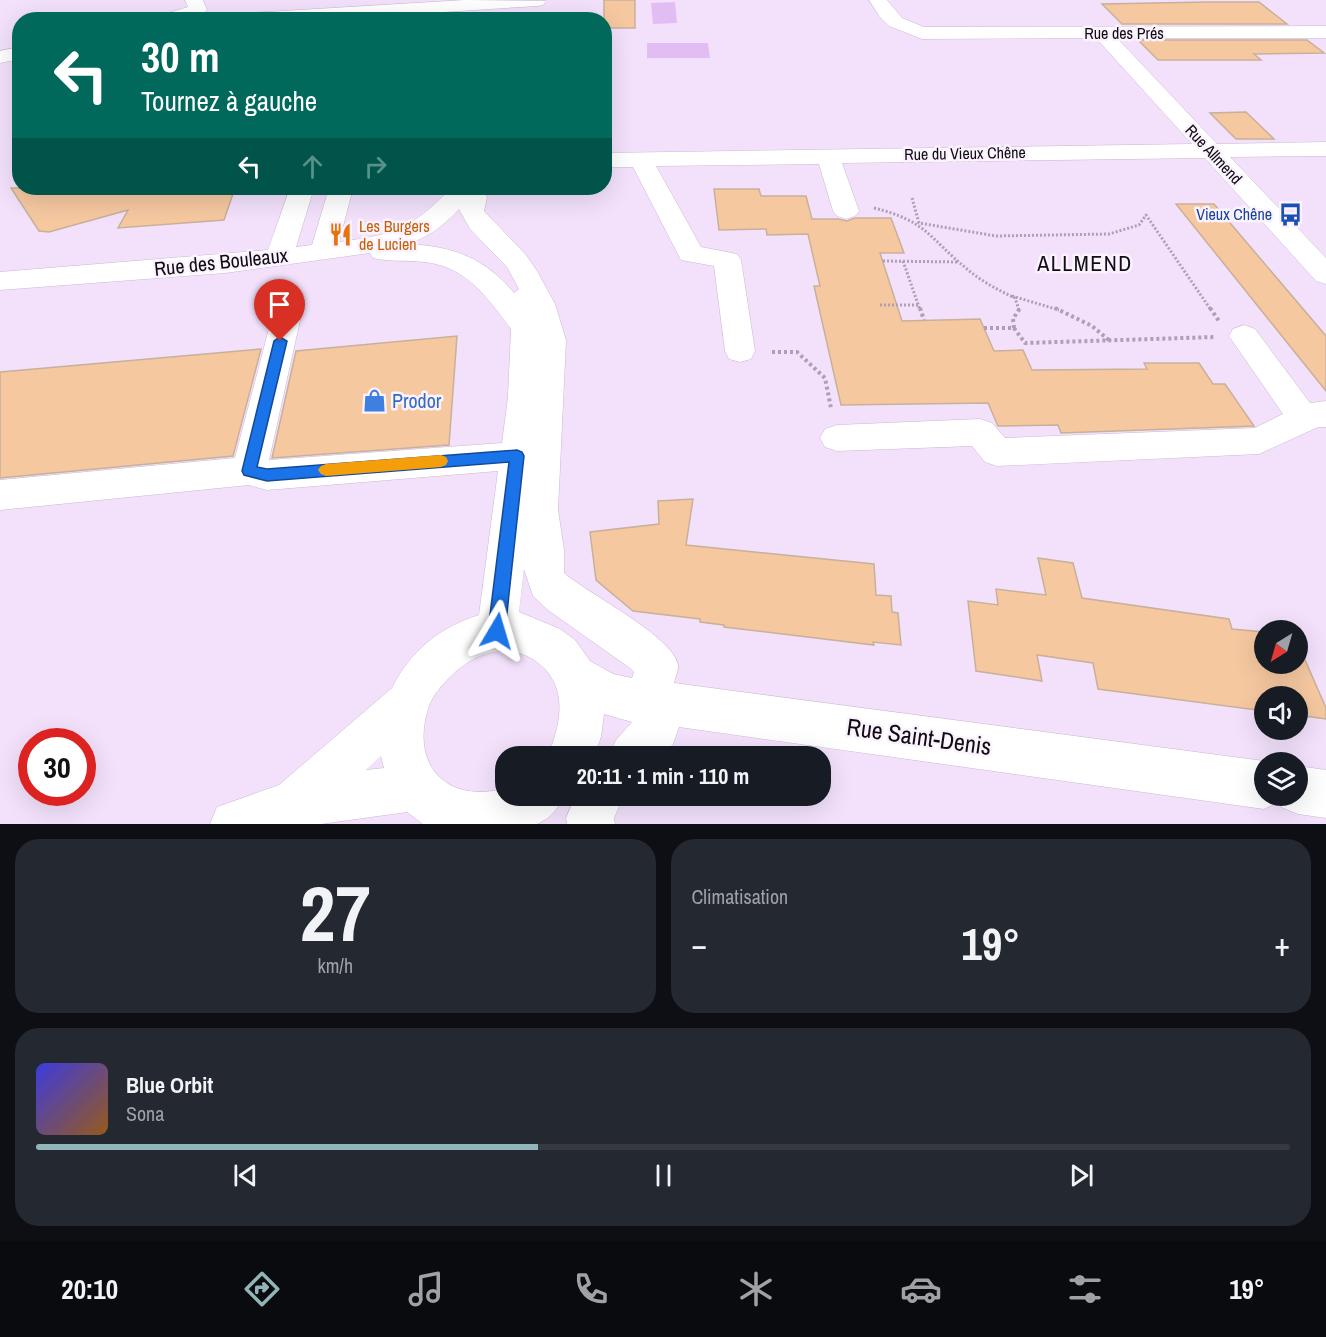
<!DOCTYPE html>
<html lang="fr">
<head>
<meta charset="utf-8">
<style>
  :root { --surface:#171b24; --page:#242831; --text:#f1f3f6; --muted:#9ea1a6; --line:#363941; --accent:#90b4b9 }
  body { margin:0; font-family:"Archivo Narrow",sans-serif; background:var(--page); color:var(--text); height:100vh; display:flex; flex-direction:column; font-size:22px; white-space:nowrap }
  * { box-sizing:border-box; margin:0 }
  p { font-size:20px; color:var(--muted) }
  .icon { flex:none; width:33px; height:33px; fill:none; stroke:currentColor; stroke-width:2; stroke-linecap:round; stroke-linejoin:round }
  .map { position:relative; height:824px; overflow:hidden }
  .details { display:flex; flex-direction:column; gap:15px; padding:15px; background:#0d0f14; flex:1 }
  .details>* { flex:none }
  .guide { position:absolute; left:12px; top:12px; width:600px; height:183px; border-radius:24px; box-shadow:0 6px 24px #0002; background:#00695c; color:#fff; overflow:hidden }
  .needle { width:39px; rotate:217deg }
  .fabs { position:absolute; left:1254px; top:620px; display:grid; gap:12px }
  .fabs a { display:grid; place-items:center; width:54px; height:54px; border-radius:50%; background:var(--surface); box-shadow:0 6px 24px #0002; font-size:30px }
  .speed { position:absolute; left:18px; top:728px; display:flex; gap:12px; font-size:30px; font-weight:700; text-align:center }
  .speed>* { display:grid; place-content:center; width:78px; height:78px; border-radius:50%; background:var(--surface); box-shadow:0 6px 24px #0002; line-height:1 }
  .speed .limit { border:9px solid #d22; background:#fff; color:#111 }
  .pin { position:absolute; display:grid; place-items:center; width:51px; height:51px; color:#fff; margin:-62px -26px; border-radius:50% 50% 50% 0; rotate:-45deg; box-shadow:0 0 6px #0007 }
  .pin .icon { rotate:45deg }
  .me { position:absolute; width:66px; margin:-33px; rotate:7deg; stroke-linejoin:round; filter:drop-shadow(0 0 4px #0008) }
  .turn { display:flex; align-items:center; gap:21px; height:126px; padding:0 30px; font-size:27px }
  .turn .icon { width:78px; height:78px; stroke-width:2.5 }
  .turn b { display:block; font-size:42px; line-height:51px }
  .lanes { display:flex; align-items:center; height:57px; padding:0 30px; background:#0003; justify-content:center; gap:30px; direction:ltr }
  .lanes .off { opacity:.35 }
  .big { font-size:45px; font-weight:800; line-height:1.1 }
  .details .card { flex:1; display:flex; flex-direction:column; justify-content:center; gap:9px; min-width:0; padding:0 21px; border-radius:24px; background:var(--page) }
  .details .dial { align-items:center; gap:0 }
  .dial b { font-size:78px; line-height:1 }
  .song { display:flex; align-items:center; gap:18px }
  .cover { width:72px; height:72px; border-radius:9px; background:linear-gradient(135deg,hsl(240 70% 55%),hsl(30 70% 35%)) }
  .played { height:6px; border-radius:3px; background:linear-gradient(90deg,var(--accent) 40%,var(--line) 40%) }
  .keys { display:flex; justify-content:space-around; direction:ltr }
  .heat { display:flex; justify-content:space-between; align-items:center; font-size:33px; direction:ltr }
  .details .tiles { flex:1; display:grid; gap:15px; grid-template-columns:1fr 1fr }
  .card:last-child { grid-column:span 2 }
  .trip { position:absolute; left:495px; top:746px; width:336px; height:60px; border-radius:24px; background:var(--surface); box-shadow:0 6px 24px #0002; font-weight:800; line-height:60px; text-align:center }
  .menu { display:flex; height:96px; justify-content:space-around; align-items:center; background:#090b0e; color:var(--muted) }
  .menu .icon { width:42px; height:42px }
  .menu .selected { color:var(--accent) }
  .menu b { font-size:27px; color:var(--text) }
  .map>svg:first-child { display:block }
</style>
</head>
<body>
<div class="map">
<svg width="1326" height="824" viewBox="0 0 1326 824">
  <rect width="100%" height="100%" fill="#f3e1fc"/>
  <!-- green -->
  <path fill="#e1bdf4" d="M 675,2 L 677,23 L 653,24 L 651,3 Z
    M 647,43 L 708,43 L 710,58 L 647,58 Z"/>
  <!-- building -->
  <path fill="#f5c8a0" stroke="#c8b09a" stroke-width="1.5" d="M 604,0 L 635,0 L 635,28 L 604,28 Z
    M 1207,2 L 1259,2 L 1287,24 L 1122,24 L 1102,4 Z
    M 1138,40 L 1307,40 L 1324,53 L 1254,54 L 1261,60 L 1158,60 Z
    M 1246,112 L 1274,139 L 1236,139 L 1210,113 Z
    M 11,188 L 235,188 L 224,220 L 118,228 L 128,210 L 49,232 L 39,231 Z
    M 714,189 L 759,189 L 761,196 L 806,196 L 812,219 L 838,219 L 847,221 L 855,218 L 891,218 L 904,253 L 880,253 L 902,321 L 980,319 L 994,351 L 1023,350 L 1032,370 L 1147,369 L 1144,363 L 1199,363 L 1213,384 L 1225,384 L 1254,426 L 1061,433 L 1058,425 L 998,426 L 988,403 L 841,405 L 814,286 L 820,286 L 808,234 L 767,235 L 766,229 L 719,230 Z
    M 1176,204 L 1214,204 L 1326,336 L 1326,391 Z
    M 457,336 L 449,445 L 272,458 L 296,351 Z
    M 261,349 L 233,456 L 0,478 L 0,372 Z
    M 693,499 L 686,545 L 874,564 L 876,595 L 891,596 L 892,612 L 898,613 L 901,645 L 873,642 L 874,645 L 724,627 L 724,625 L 700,622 L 700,619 L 633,611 L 596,580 L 590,532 L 659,524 L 658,501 Z
    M 1038,558 L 1073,563 L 1082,598 L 1229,619 L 1232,629 L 1264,632 L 1264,663 L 1298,663 L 1298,653 L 1302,653 L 1326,708 L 1326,719 L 1298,715 L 1298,696 L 1264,696 L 1264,711 L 1098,689 L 1093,663 L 1037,655 L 1042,681 L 976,671 L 968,601 L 998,605 L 996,589 L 1046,595 Z"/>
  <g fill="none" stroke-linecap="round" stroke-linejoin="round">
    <defs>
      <path id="minor" d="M 185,0 L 203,0 L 207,10 C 197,23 170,20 155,20 L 158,16 L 188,7 Z
        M 465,0 L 546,1 L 543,5 L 537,6 L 318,20 L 210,20 L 219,15 Z
        M 869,0 L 887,0 L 902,18 L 924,27 L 1326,26 L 1326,38 L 1117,38 L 1217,144 L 1326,142 L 1326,156 L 1230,157 L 1326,258 L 1326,284 L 1316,281 L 1205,158 L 842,163 L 859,211 L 855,216 L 846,219 L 837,216 L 833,211 L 819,164 L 656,166 L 701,247 L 737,254 L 741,260 L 755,351 L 751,359 L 740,362 L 729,359 L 725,351 L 714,266 L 681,260 L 633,167 L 604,167 L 604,153 L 1192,144 L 1096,38 L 922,39 L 889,26 L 880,17 Z
        M 20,47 L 20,59 L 0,63 L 0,51 Z
        M 290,188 L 314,188 L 296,247 L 312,245 L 329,188 L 353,188 L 339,242 C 394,235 413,228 451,188 L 476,188 L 475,190 L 484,192 L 487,197 L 484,211 L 526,255 L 537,271 L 555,304 L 566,340 L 558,510 L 564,550 L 564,573 C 588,594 673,636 678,665 C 679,670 675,677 674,683 L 1264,761 L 1264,795 L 1298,795 L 1298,766 L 1326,770 L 1326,818 L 1298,814 L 1281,807 L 1279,802 L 1264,809 L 679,727 L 673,744 L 662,756 L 609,756 L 616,740 L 632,722 L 604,714 L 601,737 L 594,756 L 548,756 C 559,728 568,695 546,670 C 517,639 477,649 450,677 C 442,685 433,695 429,706 C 409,764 446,805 506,788 L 506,795 L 564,795 C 557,810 552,817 537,824 L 423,824 L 407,812 L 321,824 L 210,824 L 217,807 L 279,785 L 392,688 C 411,650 439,628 479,615 L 498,471 L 267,490 L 249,485 L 0,510 L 0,480 L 235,458 L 277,298 L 281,291 L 291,288 L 301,291 L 305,298 L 269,460 L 502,443 L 508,397 L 511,329 C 488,298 467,267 425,262 C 408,260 390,262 373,258 L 370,253 L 225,273 L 0,290 L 0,272 L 268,250 ZM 459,209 L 470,229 L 507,267 L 519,289 L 514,293 C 484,257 452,246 406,244 C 428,238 443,226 459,209 ZM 524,569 L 533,596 L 548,610 L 630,668 L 634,672 L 632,678 L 613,674 L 590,661 L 575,640 L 560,629 L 519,612 ZM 381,756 L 384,768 L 366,770 Z
        M 1244,325 L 1255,329 L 1310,403 L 1326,401 L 1326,427 L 1318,427 L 1259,454 L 997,466 L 985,462 L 972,446 L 837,451 L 825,447 L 820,438 L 825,429 L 837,425 L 980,419 L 992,423 L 1005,438 L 1255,428 L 1283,414 L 1229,336 L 1233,329 Z
        M 576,795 L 624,795 L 614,818 L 615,824 L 567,824 L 566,818 Z"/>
    </defs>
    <!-- minor casing -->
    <use href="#minor" stroke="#c9b8d3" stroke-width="1"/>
    <!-- path-far1 -->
    <path stroke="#ad9fb4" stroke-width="3" stroke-dasharray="2 2" stroke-linecap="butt" d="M 912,198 L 919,223 L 996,236 L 1109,234 L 1139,225 L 1146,215 L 1211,310
      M 874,208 C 927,221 929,238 967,269 C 981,281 998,290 1015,298 L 1019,310
      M 883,261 L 959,262
      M 903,261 L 920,310
      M 1012,296 L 1059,310
      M 880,305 L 919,305"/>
    <!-- path -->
    <path stroke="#ad9fb4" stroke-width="4" stroke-dasharray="3 3" stroke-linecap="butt" d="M 920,308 L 924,320
      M 1055,308 L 1092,326 L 1110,341
      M 1210,308 L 1219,321
      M 984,328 L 1014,328 L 1025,343 L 1216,337
      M 1014,328 L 1013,319 L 1020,308
      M 772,352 L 797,352 L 825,378 L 831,408"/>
    <!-- minor -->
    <use href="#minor" fill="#fff" fill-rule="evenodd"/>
  </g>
  <!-- route -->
  <path fill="#1a73e8" stroke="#114b97" stroke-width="1.5" d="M 280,337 L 287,341 L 257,467 L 267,469 L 517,450 L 522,452 L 524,456 L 505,631 L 503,636 L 497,639 L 491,636 L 488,631 L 509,462 L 267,481 L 244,475 L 242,471 L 274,341 Z"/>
  <!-- slow -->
  <path fill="#f59e0b" d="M 441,455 L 446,457 L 448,461 L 446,465 L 441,467 L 326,476 L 321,474 L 318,470 L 321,466 L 326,464 Z"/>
  <!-- icons -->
  <defs>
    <symbol id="bus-bare" viewBox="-9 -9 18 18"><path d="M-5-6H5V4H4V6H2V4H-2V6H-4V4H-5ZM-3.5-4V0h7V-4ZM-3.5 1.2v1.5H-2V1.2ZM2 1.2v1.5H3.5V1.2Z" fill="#1a4fb4" stroke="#faf3fe" stroke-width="2.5" paint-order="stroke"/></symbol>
    <symbol id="restaurant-bare" viewBox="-9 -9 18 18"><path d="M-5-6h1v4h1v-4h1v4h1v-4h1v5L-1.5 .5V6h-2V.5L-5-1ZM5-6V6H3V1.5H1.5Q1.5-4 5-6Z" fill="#e8710a" stroke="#faf3fe" stroke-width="2.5" paint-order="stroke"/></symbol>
    <symbol id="shop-bare" viewBox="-9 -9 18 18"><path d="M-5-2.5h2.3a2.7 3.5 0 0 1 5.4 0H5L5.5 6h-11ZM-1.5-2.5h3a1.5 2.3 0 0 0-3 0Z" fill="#3f7fe0" stroke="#faf3fe" stroke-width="2.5" paint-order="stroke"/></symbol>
  </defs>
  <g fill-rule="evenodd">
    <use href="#bus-bare" x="1274" y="198" width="33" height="33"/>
    <use href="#restaurant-bare" x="324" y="218" width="33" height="33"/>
    <use href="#shop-bare" x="358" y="384" width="33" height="33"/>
  </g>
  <g text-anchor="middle" stroke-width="5" stroke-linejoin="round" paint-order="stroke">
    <!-- far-street labels -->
    <g font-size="16" fill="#110b14" stroke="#faf3fe">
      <text x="1124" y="39">Rue des Prés</text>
      <text transform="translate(965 153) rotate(-1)" y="6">Rue du Vieux Chêne</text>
      <text transform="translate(1214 154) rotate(47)" y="6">Rue Allmend</text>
    </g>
    <!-- far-transit labels -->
    <g font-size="16" fill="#164399" stroke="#faf3fe" text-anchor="end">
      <text x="1272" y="220">Vieux Chêne</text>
    </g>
    <!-- far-food labels -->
    <g font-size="16" fill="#c56008" stroke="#faf3fe" text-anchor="start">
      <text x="359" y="232">Les Burgers<tspan x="359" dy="18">de Lucien</tspan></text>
    </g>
    <!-- street labels -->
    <g font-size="20" fill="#110b14" stroke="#faf3fe">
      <text transform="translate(221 262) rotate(-6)" y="7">Rue des Bouleaux</text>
    </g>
    <!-- shop labels -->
    <g font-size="20" fill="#366cbe" stroke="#faf3fe" text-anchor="start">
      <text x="392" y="408">Prodor</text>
    </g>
    <!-- quarter labels -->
    <g font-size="22" letter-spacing="1.5" fill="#110b14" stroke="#faf3fe">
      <text x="1085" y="271">ALLMEND</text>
    </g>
    <!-- near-street labels -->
    <g font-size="24" fill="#110b14" stroke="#faf3fe">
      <text transform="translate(919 737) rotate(8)" y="8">Rue Saint-Denis</text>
    </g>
  </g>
</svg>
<div class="fabs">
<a><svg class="needle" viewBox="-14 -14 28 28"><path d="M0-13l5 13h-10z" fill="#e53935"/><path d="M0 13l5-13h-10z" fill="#9ea1a6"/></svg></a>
<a><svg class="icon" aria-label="sound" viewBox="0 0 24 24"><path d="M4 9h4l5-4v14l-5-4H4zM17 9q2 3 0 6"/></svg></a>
<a><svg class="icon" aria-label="layers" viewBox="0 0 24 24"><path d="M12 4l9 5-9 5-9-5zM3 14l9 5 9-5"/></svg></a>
</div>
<div class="speed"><div class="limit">30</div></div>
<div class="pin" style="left:280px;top:341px;background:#d93025"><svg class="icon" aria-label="arrive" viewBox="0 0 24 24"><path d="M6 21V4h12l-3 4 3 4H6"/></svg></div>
<svg class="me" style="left:497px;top:631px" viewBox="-20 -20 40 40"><path d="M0-17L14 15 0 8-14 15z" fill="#1a73e8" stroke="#fff" stroke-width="4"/></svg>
<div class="trip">20:11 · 1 min · 110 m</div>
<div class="guide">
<div class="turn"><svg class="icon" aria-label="left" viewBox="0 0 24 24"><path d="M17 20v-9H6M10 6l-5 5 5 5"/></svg><div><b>30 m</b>Tournez à gauche</div></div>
<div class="lanes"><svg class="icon" aria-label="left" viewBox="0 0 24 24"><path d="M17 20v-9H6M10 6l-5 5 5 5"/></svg><svg class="icon off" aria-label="ahead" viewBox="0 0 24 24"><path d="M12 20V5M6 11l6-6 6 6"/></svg><svg class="icon off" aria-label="right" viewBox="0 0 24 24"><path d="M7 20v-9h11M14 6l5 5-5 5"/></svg></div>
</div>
</div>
<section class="details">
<div class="tiles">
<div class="card dial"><b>27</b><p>km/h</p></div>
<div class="card"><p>Climatisation</p>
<div class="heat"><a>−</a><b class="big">19°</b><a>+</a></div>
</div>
<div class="card">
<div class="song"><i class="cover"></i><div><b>Blue Orbit</b><p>Sona</p></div></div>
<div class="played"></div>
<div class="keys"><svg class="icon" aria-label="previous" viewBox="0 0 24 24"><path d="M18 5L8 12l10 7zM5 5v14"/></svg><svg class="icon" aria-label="pause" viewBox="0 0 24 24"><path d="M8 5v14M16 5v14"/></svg><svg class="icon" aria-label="next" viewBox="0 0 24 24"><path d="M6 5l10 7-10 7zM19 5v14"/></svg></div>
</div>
</div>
</section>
<nav class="menu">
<b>20:10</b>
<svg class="icon selected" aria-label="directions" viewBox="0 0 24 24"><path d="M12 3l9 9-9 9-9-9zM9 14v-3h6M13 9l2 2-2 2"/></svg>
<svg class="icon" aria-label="music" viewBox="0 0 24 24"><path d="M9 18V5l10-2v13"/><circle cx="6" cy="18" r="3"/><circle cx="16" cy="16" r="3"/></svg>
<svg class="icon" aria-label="phone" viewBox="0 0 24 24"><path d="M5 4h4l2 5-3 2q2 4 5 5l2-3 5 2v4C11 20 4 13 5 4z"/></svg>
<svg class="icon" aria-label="climate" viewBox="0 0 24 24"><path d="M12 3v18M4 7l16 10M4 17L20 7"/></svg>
<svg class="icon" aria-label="car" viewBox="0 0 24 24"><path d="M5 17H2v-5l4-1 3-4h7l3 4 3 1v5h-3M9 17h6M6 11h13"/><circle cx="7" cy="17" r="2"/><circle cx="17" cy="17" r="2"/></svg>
<svg class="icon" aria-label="filters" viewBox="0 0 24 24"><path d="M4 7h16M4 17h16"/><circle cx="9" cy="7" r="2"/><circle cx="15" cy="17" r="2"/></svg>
<b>19°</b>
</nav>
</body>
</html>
